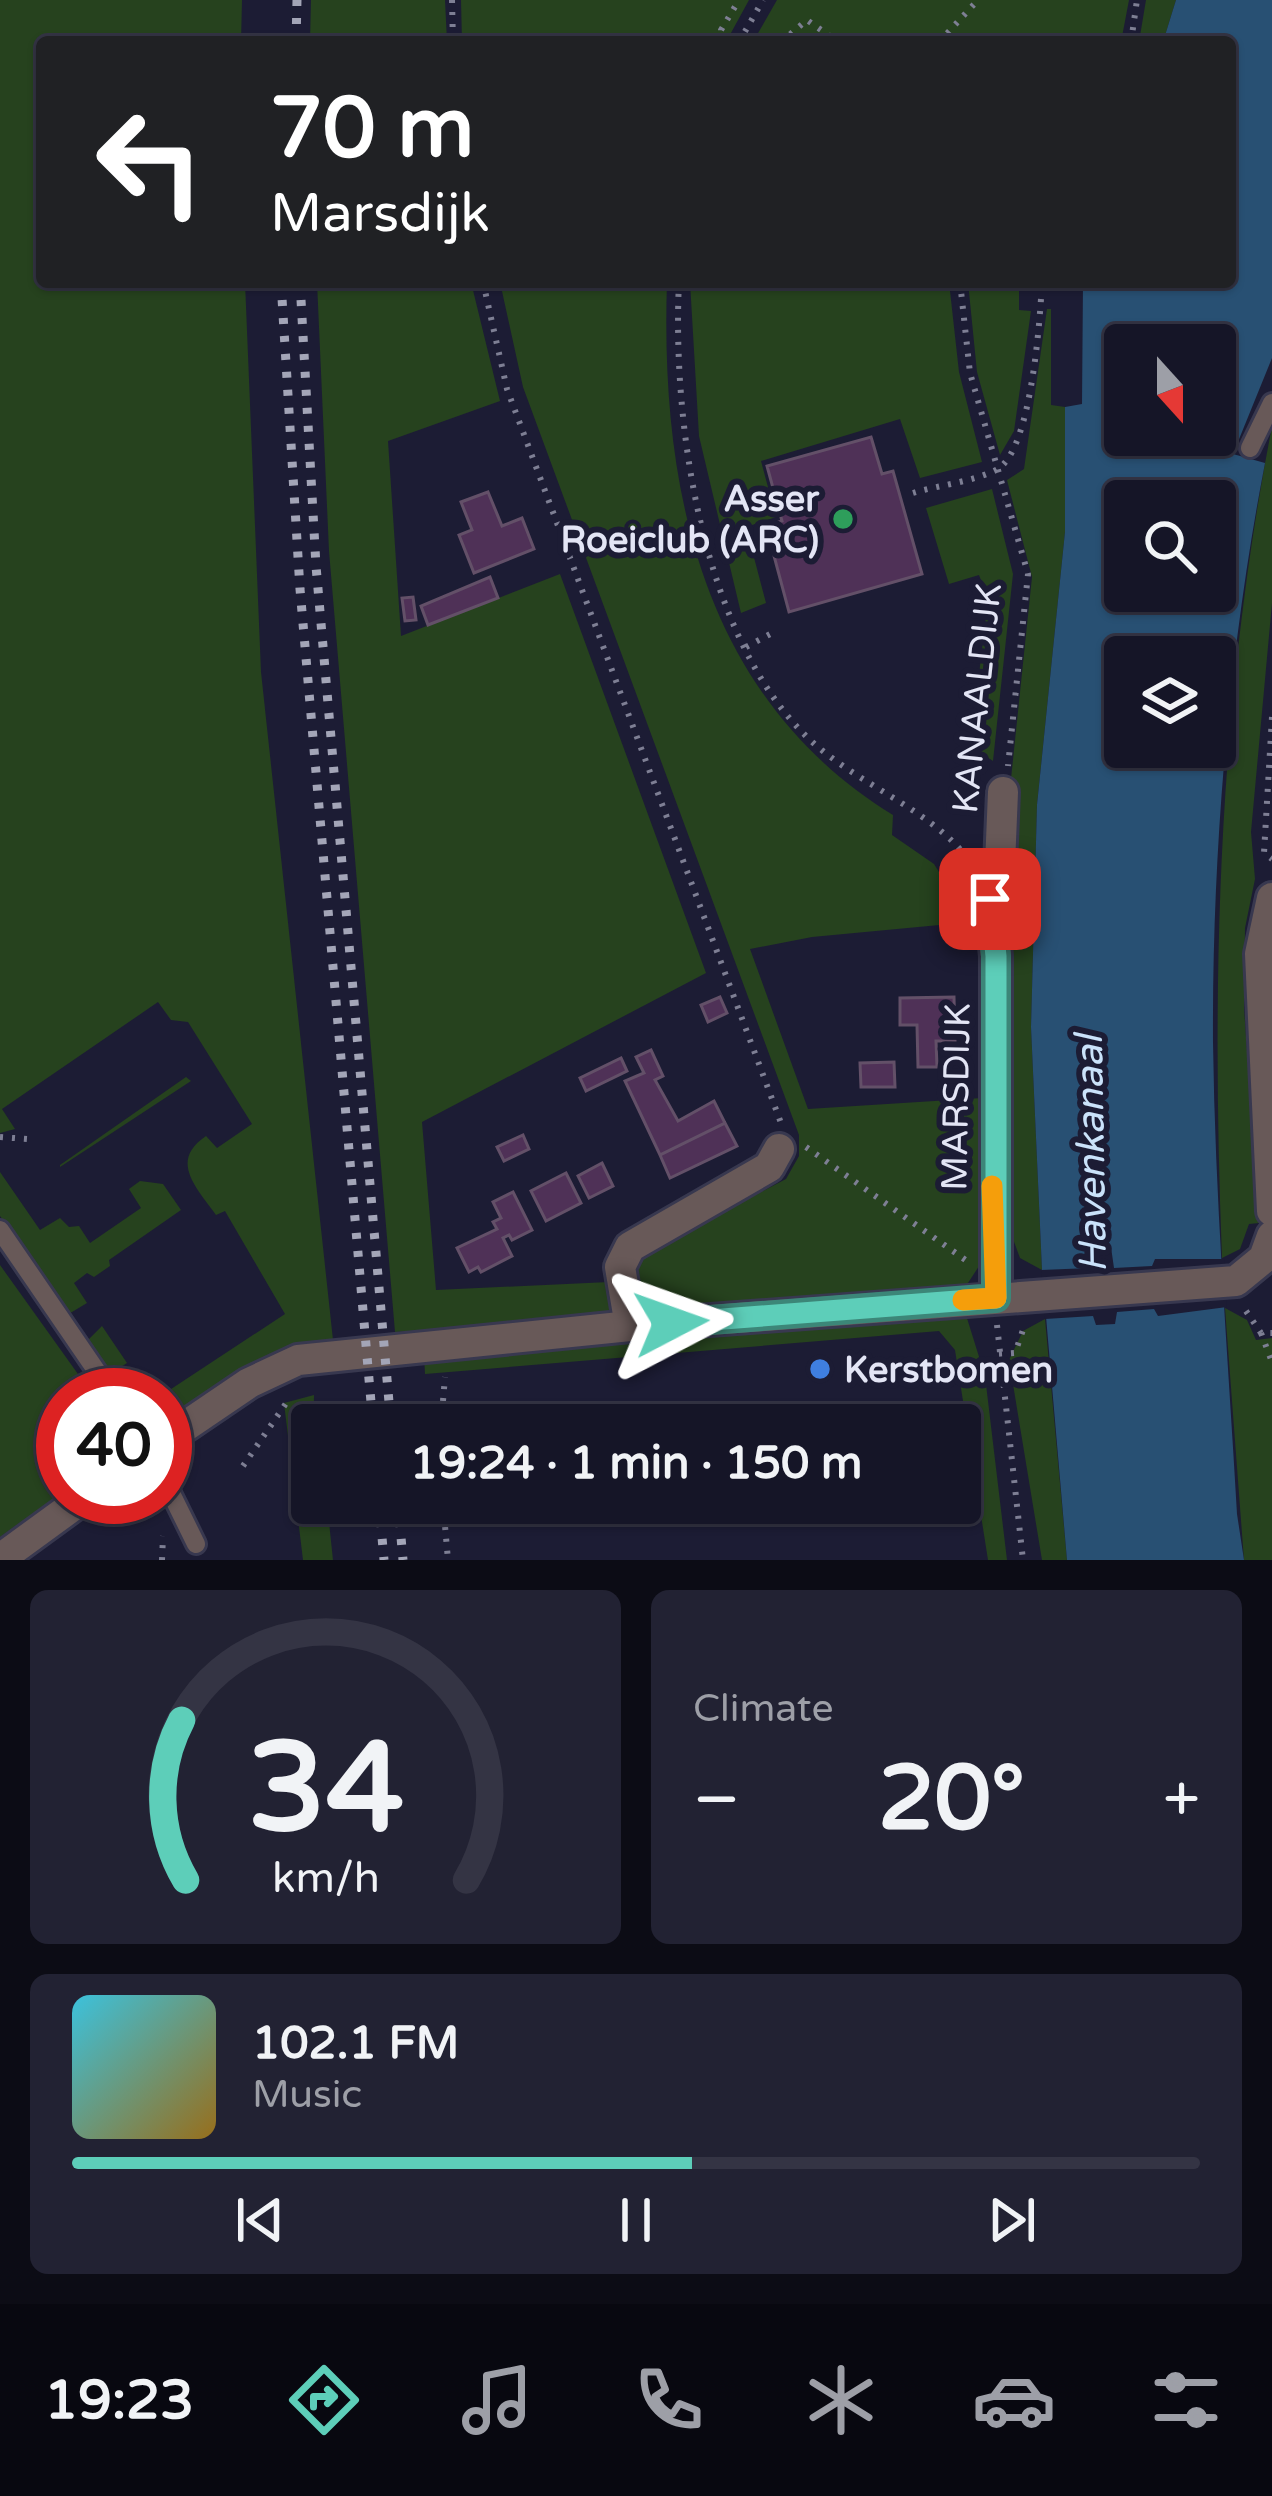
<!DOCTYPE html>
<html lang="en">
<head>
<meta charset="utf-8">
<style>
  :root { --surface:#151527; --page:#223; --text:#f1f3f6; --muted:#9d9fa7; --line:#343444; --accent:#5dceb9 }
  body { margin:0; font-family:"Varela Round",sans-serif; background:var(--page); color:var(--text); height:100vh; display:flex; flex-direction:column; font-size:45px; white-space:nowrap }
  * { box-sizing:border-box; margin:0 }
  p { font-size:39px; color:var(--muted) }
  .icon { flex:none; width:66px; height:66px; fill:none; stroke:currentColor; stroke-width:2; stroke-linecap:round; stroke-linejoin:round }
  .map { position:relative; height:1560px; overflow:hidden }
  .sheet { display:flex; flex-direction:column; gap:30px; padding:30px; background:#0c0c15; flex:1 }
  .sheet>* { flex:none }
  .banner { position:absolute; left:36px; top:36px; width:1200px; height:252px; border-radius:12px; box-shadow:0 3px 9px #0004,0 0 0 3px var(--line); background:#202124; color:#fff; overflow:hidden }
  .needle { width:78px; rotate:159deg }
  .controls { position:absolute; left:1104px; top:324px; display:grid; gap:24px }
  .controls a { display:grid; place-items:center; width:132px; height:132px; border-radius:12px; background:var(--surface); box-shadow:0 3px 9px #0004,0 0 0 3px var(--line); font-size:60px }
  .speed { position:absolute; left:36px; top:1368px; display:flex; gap:24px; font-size:60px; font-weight:700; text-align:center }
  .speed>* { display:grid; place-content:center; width:156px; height:156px; border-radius:50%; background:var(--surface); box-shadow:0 3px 9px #0004,0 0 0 3px var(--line); line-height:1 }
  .speed .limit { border:18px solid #d22; background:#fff; color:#111 }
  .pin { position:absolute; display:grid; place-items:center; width:102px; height:102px; color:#fff; margin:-51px; border-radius:24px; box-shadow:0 6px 18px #0006 }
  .me { position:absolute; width:132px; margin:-66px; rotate:86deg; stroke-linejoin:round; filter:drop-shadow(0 0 9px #0008) }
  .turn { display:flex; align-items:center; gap:42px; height:252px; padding:0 36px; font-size:54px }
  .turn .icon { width:156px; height:156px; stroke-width:2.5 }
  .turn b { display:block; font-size:84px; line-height:102px }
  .big { font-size:90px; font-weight:700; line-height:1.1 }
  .sheet .tile { flex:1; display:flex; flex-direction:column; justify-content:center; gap:18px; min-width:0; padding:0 42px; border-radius:18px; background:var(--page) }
  .sheet .dial { align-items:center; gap:0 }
  .dial svg { height:312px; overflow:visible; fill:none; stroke:var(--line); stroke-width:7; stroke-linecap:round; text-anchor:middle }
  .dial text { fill:var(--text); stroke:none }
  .song { display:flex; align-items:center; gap:36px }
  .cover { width:144px; height:144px; border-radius:18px; background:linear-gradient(135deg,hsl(190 70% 55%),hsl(40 70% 35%)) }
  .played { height:12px; border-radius:6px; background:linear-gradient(90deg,var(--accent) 55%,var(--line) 55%) }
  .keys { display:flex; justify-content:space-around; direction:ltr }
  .heat { display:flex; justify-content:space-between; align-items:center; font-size:66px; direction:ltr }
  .sheet .tiles { flex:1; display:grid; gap:30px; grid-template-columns:1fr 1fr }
  .tile:last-child { grid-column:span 2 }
  .trip { position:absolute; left:291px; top:1404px; width:690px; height:120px; border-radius:12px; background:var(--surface); box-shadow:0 3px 9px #0004,0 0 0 3px var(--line); font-weight:700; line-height:120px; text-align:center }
  .menu { display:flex; height:192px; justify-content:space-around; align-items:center; background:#080810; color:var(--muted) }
  .menu .icon { width:84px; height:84px }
  .menu .current { color:var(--accent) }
  .menu b { font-size:54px; color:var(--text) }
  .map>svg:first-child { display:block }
</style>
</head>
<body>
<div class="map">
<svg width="1272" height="1560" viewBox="0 0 1272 1560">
  <rect width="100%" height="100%" fill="#1c1c34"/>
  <!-- green -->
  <path fill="#26421e" d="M 0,0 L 242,0 L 241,42 L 42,42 L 42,282 L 245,282 L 261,672 L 333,1340 L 260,1364 L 165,1423 L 162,1395 L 285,1314 L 225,1211 L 216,1215 C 196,1187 169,1161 206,1136 L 217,1148 L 252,1124 L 188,1022 L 171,1020 L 158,1002 L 2,1109 L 15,1129 L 0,1133 Z
    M 311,0 L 445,0 L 447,42 L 310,42 Z
    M 461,0 L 749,0 L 726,42 L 462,42 Z
    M 777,0 L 1129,0 L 1121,42 L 753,42 Z
    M 1146,0 L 1176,0 L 1163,42 L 1139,42 Z
    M 317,282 L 471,282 L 500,401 L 388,441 L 401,636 L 560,574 L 706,973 L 422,1122 L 436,1290 L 609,1282 L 612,1319 L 395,1332 L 329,551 Z
    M 500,282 L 667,282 C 660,492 704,699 893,815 L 892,835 L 934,864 L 956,899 L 950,924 L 812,937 L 750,949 L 808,1109 L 982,1098 L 983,1260 L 966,1286 L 643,1316 L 638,1270 L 645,1253 L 786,1179 L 799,1156 L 799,1135 L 523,387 Z
    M 690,282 L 949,282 L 959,372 L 982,462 L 920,478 L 900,419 L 761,461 L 776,517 L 746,527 L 766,603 L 741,613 L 699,436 Z
    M 968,282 L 1019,282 L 1019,310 L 1031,311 L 1014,431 L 1000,455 L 977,372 Z
    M 1047,309 L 1051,309 L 1051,405 L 1065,407 L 1065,532 L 1037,805 L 1031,1027 L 1042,1270 L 1020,1258 L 1013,1239 L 1002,1239 L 1009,798 L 1032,577 L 1007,480 L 1024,469 Z
    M 1272,426 L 1272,603 L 1251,832 L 1255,879 L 1245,928 L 1244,1008 L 1259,1223 L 1249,1224 L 1240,1249 L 1222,1258 C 1211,977 1218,703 1272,426 Z
    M 992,489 L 1013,574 L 993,761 L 981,753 L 972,733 L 988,599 L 979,575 L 949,584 L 926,508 Z
    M 186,1077 L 191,1081 L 60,1167 L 60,1165 Z
    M 0,1172 L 40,1230 L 60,1218 L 69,1227 L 79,1226 L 90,1243 L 141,1208 L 129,1189 L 140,1181 L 163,1184 L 181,1210 L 109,1260 L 110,1266 L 94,1277 L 87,1273 L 74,1283 L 87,1303 L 67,1315 L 0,1216 Z
    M 0,1265 L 93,1395 L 63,1395 L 63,1492 L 0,1537 Z
    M 1225,1308 L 1247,1320 L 1256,1340 L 1272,1338 L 1272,1560 L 1244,1560 Z
    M 966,1315 L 985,1376 L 1007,1560 L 988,1560 L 955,1350 L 939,1331 L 425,1374 L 424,1355 Z
    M 1045,1319 L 1067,1560 L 1042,1560 L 1009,1360 L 1023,1331 Z
    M 102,1326 L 127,1363 L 108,1375 L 88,1340 Z
    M 314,1395 L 312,1503 L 327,1503 L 333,1560 L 303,1560 L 284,1403 Z"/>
  <!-- water -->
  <path fill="#285073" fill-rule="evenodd" d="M 1176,0 L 1272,0 L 1272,358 L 1233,454 L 1265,463 C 1229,648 1212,853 1213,1042 C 1215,1199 1228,1357 1237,1514 L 1244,1560 L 1067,1560 L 1042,1270 L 1031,1027 L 1037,805 L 1065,532 L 1065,407 L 1082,404 L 1083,282 L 1230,282 L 1230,42 L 1163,42 ZM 1125,345 L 1215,345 L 1215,435 L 1125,435 ZM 1125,501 L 1215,501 L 1215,591 L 1125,591 ZM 1125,657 L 1215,657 L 1215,747 L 1125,747 Z"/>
  <!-- pier -->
  <path fill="#1c1c34" d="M 1094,1247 L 1111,1247 L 1114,1268 L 1152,1266 L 1155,1259 L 1224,1259 L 1227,1307 L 1158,1316 L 1154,1309 L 1117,1312 L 1115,1324 L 1096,1325 L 1093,1316 L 1045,1319 L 1041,1270 L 1090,1268 Z"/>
  <!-- building -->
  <path fill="#4f3157" stroke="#635068" stroke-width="3" d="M 871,437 L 882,474 L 893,471 L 922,574 L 789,612 L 766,526 L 782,521 L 767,466 Z
    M 488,492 L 502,526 L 522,518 L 534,549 L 474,573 L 459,535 L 472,530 L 461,502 Z
    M 490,577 L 498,598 L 428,625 L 421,606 Z
    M 413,597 L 416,620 L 405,621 L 402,598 Z
    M 720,997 L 727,1013 L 708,1022 L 701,1005 Z
    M 954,997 L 955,1041 L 936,1041 L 937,1067 L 918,1067 L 917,1025 L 900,1025 L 900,998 Z
    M 651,1050 L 663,1076 L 655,1080 L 678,1121 L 714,1101 L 725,1123 L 660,1155 L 625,1081 L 644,1073 L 636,1057 Z
    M 621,1058 L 627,1071 L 586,1091 L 580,1078 Z
    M 894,1062 L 895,1087 L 861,1087 L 860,1063 Z
    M 725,1123 L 737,1146 L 670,1178 L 660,1155 Z
    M 523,1135 L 529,1149 L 504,1161 L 497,1147 Z
    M 602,1163 L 613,1186 L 589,1198 L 578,1176 Z
    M 566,1173 L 581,1203 L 546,1221 L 531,1191 Z
    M 513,1192 L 532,1230 L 512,1240 L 509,1235 L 503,1238 L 512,1256 L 481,1272 L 478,1267 L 469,1272 L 457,1248 L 497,1229 L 493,1222 L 501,1218 L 493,1202 Z"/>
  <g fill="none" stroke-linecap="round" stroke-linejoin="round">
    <defs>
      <path id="service" d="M 1250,448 L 1272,403
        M 0,1230 L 113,1395
        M 165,1481 L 196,1544"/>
      <path id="minor" d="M 996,1298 L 996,956 L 990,899 L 1000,865 L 1003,792
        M 630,1326 L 620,1267 L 630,1247 L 769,1167 L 779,1149"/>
      <path id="tertiary" d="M 1272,898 L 1260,954 L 1272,1211
        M 165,1440 L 249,1383 L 298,1360 L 630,1326 L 1236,1281 L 1264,1258 L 1272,1236
        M 0,1559 L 85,1497"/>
    </defs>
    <!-- service casing -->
    <use href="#service" stroke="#38384f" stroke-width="24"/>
    <!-- minor casing -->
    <use href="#minor" stroke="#38384f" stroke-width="36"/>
    <!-- tertiary casing -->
    <use href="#tertiary" stroke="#38384f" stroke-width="36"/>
    <!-- path -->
    <path stroke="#7e7f94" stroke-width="6" stroke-dasharray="3 9" stroke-linecap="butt" d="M 452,0 L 453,42
      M 722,42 L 721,30 L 739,0
      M 739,42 L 763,0
      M 781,42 L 807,20 L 838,42
      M 939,42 L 978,0
      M 1131,42 L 1137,0
      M 483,282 L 507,389 L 781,1123
      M 679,282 C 672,423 702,636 808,738 C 856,784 932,810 968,859
      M 941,282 L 961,286
      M 960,282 L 970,373 L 1028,574 L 1008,766
      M 913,493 C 939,485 972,482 996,470 C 1031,453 1040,321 1042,282
      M 746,647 L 774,632
      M 1272,717 L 1264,853 L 1272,859
      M 0,1137 L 27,1139
      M 806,1147 L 967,1261
      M 1246,1311 L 1261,1333 L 1272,1333
      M 997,1325 L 1023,1560
      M 1261,1333 L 1272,1362
      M 999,1354 L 1015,1353 L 1024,1327
      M 441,1425 L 445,1377
      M 243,1466 L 289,1399
      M 443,1503 L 448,1560
      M 162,1560 L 163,1536"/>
    <!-- service -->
    <use href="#service" stroke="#685958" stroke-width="18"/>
    <!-- minor -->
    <use href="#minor" stroke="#685958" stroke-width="30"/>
    <!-- tertiary -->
    <use href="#tertiary" stroke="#685958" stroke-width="30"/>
    <!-- rail -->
    <path stroke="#a3a5b7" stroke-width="9" stroke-dasharray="6 12" stroke-linecap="butt" d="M 296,42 L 297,0
      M 281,282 L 300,589 L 373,1425
      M 300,282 L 316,566 L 391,1425
      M 379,1503 L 384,1560
      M 398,1503 L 403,1560"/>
  </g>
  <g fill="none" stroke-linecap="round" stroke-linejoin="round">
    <defs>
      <path id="route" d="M 671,1323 L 996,1298 L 996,956 L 990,899"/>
    </defs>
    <!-- route casing -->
    <use href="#route" stroke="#3c8678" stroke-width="30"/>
    <!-- route -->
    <use href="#route" stroke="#5dceb9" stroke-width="21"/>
    <!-- slow -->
    <path stroke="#f59e0b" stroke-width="21" d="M 963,1300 L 996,1298 L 992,1186"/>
  </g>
  <!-- markers -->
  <circle fill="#2e9e5b" stroke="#1c1c34" stroke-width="4.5" cx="843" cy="519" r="12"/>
  <circle fill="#3f7fe0" stroke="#1c1c34" stroke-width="4.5" cx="820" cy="1369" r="12"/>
  <g text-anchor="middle" stroke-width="12" stroke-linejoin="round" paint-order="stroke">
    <!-- poi labels -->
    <g font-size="36" font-weight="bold" fill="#e3e5f5" stroke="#1c1c34" text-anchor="end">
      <text x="819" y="511">Asser<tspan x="819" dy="41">Roeiclub (ARC)</tspan></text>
      <text x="844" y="1382" text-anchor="start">Kerstbomen</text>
    </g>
    <!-- street labels -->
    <g font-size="36" fill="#e3e5f5" stroke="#1c1c34">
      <text transform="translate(976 698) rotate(-84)" y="13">KANAALDIJK</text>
      <text transform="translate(955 1097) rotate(-89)" y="13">MARSDIJK</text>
    </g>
    <!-- water labels -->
    <g font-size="39" font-style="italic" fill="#cae2fa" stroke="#1c1c34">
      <text transform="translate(1090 1154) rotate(-91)" y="14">Havenkanaal</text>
    </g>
  </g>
</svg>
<div class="controls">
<a><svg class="needle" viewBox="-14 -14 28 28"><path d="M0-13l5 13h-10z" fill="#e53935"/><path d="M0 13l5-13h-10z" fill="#9d9fa7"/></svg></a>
<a><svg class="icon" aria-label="search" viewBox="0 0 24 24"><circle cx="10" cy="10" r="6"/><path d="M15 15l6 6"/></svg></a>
<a><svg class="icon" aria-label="layers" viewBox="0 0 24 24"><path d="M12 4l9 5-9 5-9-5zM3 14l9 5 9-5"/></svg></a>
</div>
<div class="speed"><div class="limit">40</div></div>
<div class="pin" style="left:990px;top:899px;background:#d93025"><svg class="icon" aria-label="arrive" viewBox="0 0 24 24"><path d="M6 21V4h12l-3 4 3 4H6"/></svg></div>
<svg class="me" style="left:671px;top:1323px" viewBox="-20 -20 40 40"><path d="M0-17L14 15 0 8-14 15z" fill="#5dceb9" stroke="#fff" stroke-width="4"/></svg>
<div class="trip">19:24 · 1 min · 150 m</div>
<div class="banner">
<div class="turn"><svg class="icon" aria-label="left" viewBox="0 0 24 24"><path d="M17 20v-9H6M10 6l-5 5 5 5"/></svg><div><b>70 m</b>Marsdijk</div></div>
</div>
</div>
<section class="sheet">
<div class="tiles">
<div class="tile dial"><svg viewBox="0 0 100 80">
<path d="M14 69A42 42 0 1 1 86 69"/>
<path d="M14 69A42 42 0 0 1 13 28" stroke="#5dceb9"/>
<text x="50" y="56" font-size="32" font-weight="700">34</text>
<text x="50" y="72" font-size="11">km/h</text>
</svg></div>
<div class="tile"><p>Climate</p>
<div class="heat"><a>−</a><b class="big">20°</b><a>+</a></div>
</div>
<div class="tile">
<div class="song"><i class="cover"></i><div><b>102.1 FM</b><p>Music</p></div></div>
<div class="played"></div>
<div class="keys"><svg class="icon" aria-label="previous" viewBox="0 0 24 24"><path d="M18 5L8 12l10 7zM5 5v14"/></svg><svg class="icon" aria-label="pause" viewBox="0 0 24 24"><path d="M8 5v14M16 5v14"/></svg><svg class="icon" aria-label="next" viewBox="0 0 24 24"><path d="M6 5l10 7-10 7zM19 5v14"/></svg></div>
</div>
</div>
</section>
<nav class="menu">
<b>19:23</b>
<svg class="icon current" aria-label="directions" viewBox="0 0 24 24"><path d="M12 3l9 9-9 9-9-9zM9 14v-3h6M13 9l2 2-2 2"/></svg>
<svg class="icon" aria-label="music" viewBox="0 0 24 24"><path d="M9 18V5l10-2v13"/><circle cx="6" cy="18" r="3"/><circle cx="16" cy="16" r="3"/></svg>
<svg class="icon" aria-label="phone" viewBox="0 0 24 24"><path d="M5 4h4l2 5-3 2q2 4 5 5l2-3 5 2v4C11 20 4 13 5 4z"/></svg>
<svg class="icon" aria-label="climate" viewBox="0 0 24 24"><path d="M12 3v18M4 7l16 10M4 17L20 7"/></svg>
<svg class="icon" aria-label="car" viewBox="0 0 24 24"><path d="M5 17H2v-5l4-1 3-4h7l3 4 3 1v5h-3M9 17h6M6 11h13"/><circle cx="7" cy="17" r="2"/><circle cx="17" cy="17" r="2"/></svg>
<svg class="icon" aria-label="filters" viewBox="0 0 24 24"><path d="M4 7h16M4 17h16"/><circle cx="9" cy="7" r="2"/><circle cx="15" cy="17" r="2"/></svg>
</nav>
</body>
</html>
